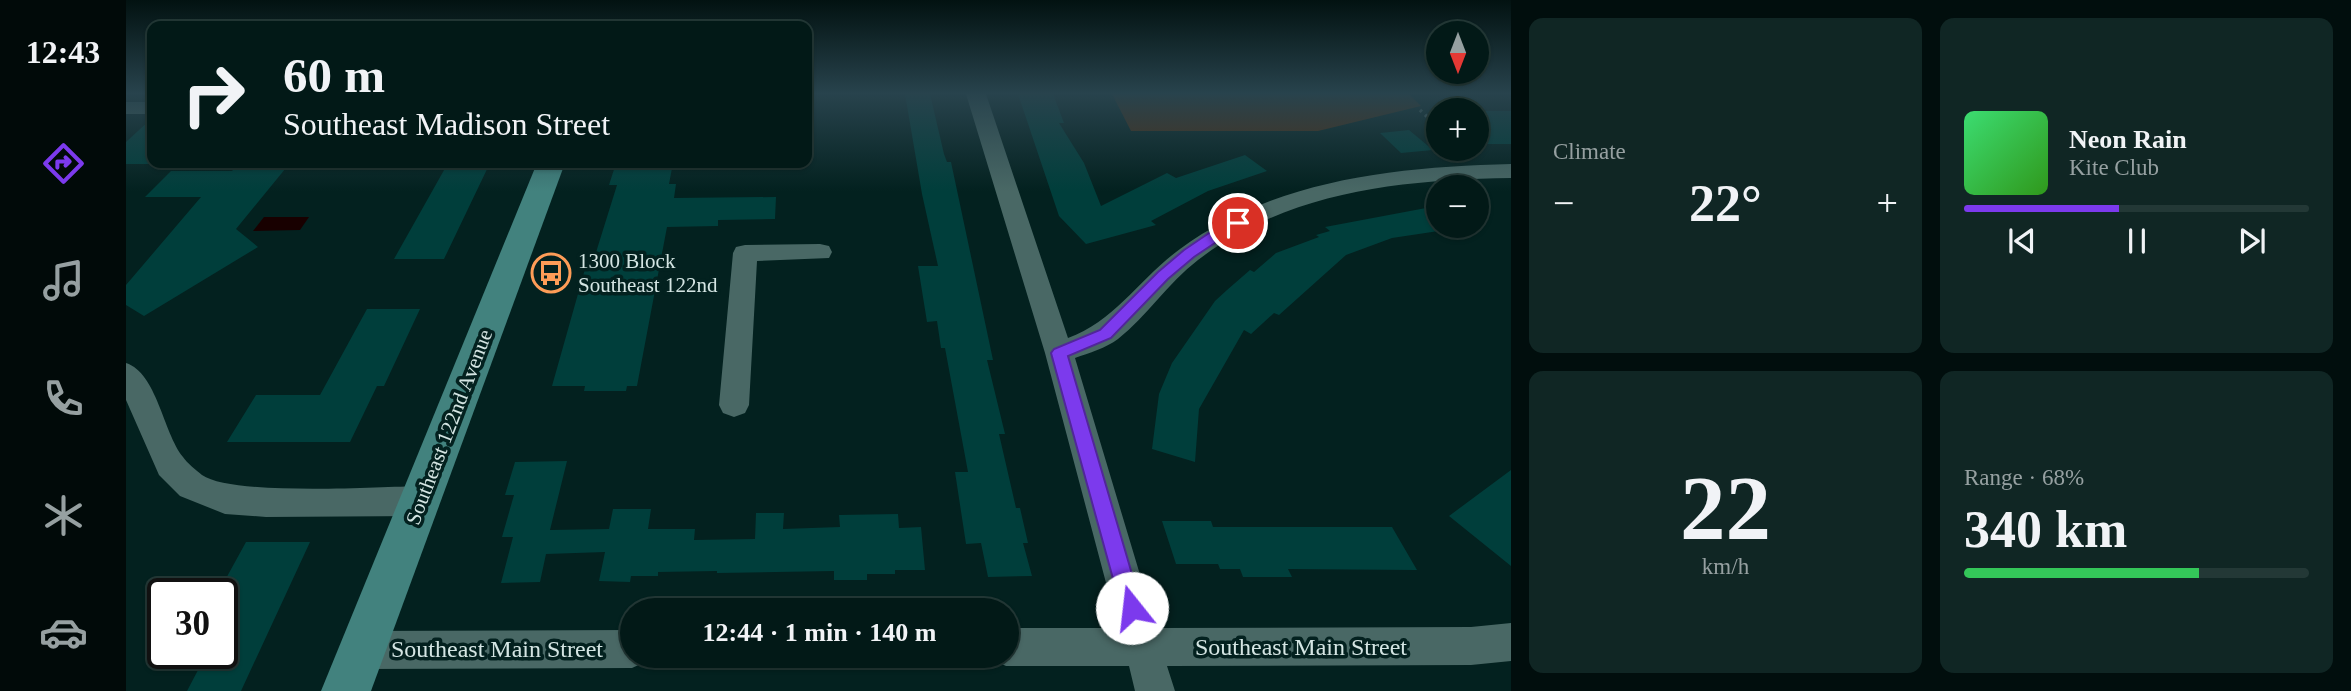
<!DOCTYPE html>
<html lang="en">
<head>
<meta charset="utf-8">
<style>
  :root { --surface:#021917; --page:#102624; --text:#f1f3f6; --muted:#96a0a1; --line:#233836; --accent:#7c3aed }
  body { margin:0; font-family:Georgia,serif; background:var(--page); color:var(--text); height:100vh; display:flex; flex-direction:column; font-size:26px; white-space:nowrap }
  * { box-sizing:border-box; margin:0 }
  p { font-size:23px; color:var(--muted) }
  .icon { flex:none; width:38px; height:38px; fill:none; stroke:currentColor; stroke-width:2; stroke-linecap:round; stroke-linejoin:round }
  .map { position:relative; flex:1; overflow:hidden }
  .details { display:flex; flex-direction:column; gap:18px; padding:18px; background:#010e0d; width:840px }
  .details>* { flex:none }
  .banner { position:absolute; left:21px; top:21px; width:665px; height:147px; border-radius:14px; box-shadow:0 2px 5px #0004,0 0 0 2px var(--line); background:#021917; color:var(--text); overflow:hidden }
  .needle { width:46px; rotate:180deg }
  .fabs { position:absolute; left:1300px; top:21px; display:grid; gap:14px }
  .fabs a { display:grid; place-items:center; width:63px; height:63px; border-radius:50%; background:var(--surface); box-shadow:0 2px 5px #0004,0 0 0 2px var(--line); font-size:35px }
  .speed { position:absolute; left:21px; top:578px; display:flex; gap:14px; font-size:35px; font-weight:700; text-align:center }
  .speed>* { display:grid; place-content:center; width:91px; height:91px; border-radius:50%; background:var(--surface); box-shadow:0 2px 5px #0004,0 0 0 2px var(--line); line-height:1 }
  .speed .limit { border:4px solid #111; border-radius:10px; background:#fff; color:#111 }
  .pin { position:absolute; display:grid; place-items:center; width:60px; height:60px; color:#fff; margin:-30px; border:4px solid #fff; border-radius:50%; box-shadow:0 2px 7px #0007 }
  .me { position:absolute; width:77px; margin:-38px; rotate:344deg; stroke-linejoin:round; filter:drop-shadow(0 0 5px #0008) }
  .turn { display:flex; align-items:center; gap:24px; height:147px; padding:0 21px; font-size:32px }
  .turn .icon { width:91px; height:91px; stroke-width:2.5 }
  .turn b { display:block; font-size:49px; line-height:60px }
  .big { font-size:52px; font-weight:800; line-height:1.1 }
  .details .widget { flex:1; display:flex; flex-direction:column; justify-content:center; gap:10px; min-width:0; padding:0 24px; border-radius:14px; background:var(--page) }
  .details .dial { align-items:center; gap:0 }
  .dial b { font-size:91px; line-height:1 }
  .song { display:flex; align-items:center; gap:21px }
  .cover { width:84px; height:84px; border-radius:10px; background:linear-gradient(135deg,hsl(140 70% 55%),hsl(110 70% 35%)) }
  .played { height:7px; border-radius:4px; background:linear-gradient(90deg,var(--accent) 45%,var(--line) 45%) }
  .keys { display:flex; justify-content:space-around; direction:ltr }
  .heat { display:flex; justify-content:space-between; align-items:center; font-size:38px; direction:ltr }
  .charge { height:10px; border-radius:5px; background:linear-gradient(90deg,#34c759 68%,var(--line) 0) }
  .details .tiles { flex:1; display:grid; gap:18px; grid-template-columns:repeat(2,1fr) }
  .trip { position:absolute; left:494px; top:598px; width:399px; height:70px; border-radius:35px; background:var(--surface); box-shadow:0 2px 5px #0004,0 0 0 2px var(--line); font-weight:800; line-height:70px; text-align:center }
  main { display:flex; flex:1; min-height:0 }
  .tabs { display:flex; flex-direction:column; width:126px; justify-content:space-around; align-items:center; background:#010a09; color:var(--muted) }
  .tabs .icon { width:49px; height:49px }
  .tabs .selected { color:var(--accent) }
  .tabs b { font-size:32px; color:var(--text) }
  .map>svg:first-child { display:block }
</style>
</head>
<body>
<main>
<nav class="tabs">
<b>12:43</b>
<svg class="icon selected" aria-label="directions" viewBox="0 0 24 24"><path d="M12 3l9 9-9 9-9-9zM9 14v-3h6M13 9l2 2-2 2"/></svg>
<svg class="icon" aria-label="music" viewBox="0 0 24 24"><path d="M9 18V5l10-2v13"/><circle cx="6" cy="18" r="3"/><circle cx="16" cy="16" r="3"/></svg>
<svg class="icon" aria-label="phone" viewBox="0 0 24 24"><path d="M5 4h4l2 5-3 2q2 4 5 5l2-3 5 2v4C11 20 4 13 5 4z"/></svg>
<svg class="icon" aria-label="climate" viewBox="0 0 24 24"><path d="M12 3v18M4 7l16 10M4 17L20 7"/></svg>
<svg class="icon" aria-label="car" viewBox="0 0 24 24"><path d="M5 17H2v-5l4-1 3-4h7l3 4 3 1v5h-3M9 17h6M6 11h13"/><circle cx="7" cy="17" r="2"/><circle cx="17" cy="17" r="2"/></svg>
</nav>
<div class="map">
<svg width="1385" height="691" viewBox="0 0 1385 691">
  <rect width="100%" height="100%" fill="#03211f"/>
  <!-- green -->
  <path fill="#522c0f" d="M 986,94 L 1283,94 L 1295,106 L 1192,131 L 1005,131 Z"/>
  <!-- water -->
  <path fill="#180000" d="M 138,217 L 183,217 L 174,230 L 127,231 Z"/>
  <!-- building -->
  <path fill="#003e3b" d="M 779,94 L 804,94 L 818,154 L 821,162 L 825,162 L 867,360 L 861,360 L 879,434 L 873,434 L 890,508 L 894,508 L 902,543 L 897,543 L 906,576 L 862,577 L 855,543 L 840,544 L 829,472 L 842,472 L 819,348 L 815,348 L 811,321 L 801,322 L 792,266 L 812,266 L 796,194 Z
    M 892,94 L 927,94 L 938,123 L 933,123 L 958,163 L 975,206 L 1041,173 L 1050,178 L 1119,155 L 1141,171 L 1082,191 L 1025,221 L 1030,225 L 960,244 L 933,216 Z
    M 1351,111 L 1385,111 L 1385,144 L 1351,144 Z
    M 26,118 L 26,164 L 0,164 L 0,142 Z
    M 1283,130 L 1307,150 L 1275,153 L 1254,133 Z
    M 113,163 L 164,163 L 110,229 L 132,247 L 18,316 L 0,305 L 0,285 L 75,197 L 19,197 L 45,171 L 106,171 Z
    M 322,163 L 364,163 L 318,259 L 268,259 Z
    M 490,163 L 547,163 L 543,184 L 550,184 L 548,198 L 650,197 L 649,219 L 592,220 L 592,226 L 541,227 L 511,386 L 501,386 L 500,391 L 458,391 L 459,386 L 426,386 L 461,262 L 467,262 L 491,185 L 483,185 Z
    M 1300,208 L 1312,218 L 1312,226 L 1326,229 L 1266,238 L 1220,255 L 1153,315 L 1148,313 L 1125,334 L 1118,330 L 1073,409 L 1069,462 L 1026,449 L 1033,394 L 1046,363 L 1089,301 L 1101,290 L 1124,270 L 1128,272 L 1150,253 L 1193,237 L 1190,235 L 1204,231 L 1199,227 Z
    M 241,309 L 294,309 L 258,386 L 251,386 L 224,442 L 101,442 L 130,395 L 194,395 Z
    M 441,461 L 424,530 L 483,529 L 487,509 L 525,509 L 522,529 L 569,529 L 568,540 L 629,539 L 630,513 L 658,513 L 657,529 L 714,527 L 713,515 L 772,514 L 773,528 L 795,527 L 799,570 L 769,570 L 769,574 L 741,574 L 741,580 L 708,580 L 708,571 L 591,573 L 591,571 L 532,572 L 532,576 L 505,576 L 504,582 L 473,581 L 479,552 L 420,554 L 414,582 L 375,583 L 387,537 L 376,537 L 388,495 L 379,495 L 389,462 Z
    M 1385,470 L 1385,566 L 1323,516 Z
    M 1036,521 L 1085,521 L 1087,527 L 1266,527 L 1291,570 L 1162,569 L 1166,577 L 1117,577 L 1114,569 L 1094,569 L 1092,564 L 1050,564 Z
    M 120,542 L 184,542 L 115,691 L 61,691 L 81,653 L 96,653 L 96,623 L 111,594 L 92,593 Z"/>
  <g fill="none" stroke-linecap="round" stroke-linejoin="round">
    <!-- path -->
    <path stroke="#57706e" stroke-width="3.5" stroke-dasharray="2.5 4.5" stroke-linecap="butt" d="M 1294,110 L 1312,127"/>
    <!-- minor -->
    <path fill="#496865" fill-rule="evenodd" d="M 840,94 L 860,94 L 942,338 C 989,321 1014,278 1054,249 C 1150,179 1270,167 1385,164 L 1385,178 C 1274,180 1163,191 1072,260 C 1042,283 1021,316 992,339 C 980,348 963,353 949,358 L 1030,628 L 1345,627 L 1385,623 L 1385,661 L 1345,665 L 1041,666 L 1049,691 L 1009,691 L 1003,666 L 880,666 L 867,660 L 865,656 L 880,656 L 880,628 L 992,628 L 919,353 Z
      M 0,102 L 26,102 L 26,114 L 0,114 Z
      M 694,244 L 703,246 L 706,252 L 703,258 L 631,261 L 623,405 L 619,413 L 608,417 L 597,413 L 593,405 L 607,253 L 610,247 L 619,245 Z
      M 0,363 C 31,373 37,432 57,457 C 61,463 70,470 76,475 C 106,496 251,487 294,486 L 306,491 L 311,501 L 306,511 L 294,516 L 140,517 L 99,514 L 54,496 L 33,475 L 0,400 Z
      M 506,630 L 506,656 L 522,656 L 519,662 L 506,668 L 236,669 L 223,663 L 217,650 L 223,637 L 236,631 Z"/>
    <!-- major -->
    <path fill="#42827e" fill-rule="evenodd" d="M 411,163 L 439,163 L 245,691 L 195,691 Z"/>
  </g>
  <!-- sky -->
  <linearGradient id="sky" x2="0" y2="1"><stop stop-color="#021211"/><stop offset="0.49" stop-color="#28434d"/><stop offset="1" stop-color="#28434d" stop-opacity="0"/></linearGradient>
  <rect width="1385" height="191" fill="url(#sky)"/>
  <!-- route -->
  <path fill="#7c3aed" stroke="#51269a" stroke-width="2" d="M 1112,219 L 1119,223 L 1068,257 L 1042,279 L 985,338 L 942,356 L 1016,608 L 1013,616 L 1006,618 L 998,616 L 995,608 L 925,353 L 928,349 L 974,330 L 1032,272 L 1058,250 L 1089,229 Z"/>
  <!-- icons -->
  <defs>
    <symbol id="bus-ring" viewBox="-11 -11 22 22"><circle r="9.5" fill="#03211f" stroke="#fe9c57" stroke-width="1.5"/><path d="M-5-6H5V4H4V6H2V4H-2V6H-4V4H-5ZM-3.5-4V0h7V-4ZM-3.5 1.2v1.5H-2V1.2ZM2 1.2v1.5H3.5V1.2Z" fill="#fe9c57"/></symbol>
  </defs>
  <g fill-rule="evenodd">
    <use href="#bus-ring" x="403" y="251" width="44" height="44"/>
  </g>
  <g text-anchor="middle" stroke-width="7" stroke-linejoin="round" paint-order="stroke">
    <!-- poi labels -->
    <g font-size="21" fill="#d4e5e3" stroke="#03211f" text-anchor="start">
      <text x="452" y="268">1300 Block<tspan x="452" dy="24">Southeast 122nd</tspan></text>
    </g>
    <!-- street labels -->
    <g font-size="21" fill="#d4e5e3" stroke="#03211f">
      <text transform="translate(323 427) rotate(-69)" y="7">Southeast 122nd Avenue</text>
    </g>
    <!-- near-street labels -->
    <g font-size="24" fill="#d4e5e3" stroke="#03211f">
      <text x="1175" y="655">Southeast Main Street</text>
      <text x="371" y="657">Southeast Main Street</text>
    </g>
  </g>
</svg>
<div class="fabs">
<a><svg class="needle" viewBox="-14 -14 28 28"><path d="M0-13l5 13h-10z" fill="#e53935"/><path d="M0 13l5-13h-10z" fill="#96a0a1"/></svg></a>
<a>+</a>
<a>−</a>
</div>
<div class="speed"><div class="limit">30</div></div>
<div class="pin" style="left:1112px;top:223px;background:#d93025"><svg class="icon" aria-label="arrive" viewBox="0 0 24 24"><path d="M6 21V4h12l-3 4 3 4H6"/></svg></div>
<svg class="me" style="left:1006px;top:608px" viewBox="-20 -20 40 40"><circle r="19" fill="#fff"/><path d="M0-13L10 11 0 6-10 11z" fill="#7c3aed"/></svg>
<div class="trip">12:44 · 1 min · 140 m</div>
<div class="banner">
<div class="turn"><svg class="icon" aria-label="right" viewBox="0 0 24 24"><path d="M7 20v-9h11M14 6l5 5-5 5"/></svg><div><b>60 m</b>Southeast Madison Street</div></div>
</div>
</div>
<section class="details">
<div class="tiles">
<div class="widget"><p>Climate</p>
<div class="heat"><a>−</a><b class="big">22°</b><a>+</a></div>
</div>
<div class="widget">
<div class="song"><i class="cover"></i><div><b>Neon Rain</b><p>Kite Club</p></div></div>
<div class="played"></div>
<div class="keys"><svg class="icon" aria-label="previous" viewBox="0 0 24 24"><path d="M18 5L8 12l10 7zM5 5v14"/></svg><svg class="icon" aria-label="pause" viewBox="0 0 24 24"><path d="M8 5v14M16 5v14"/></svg><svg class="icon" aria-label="next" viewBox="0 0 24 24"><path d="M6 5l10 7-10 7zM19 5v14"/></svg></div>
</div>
<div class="widget dial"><b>22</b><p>km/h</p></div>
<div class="widget"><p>Range · 68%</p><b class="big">340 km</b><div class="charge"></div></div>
</div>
</section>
</main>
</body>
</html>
